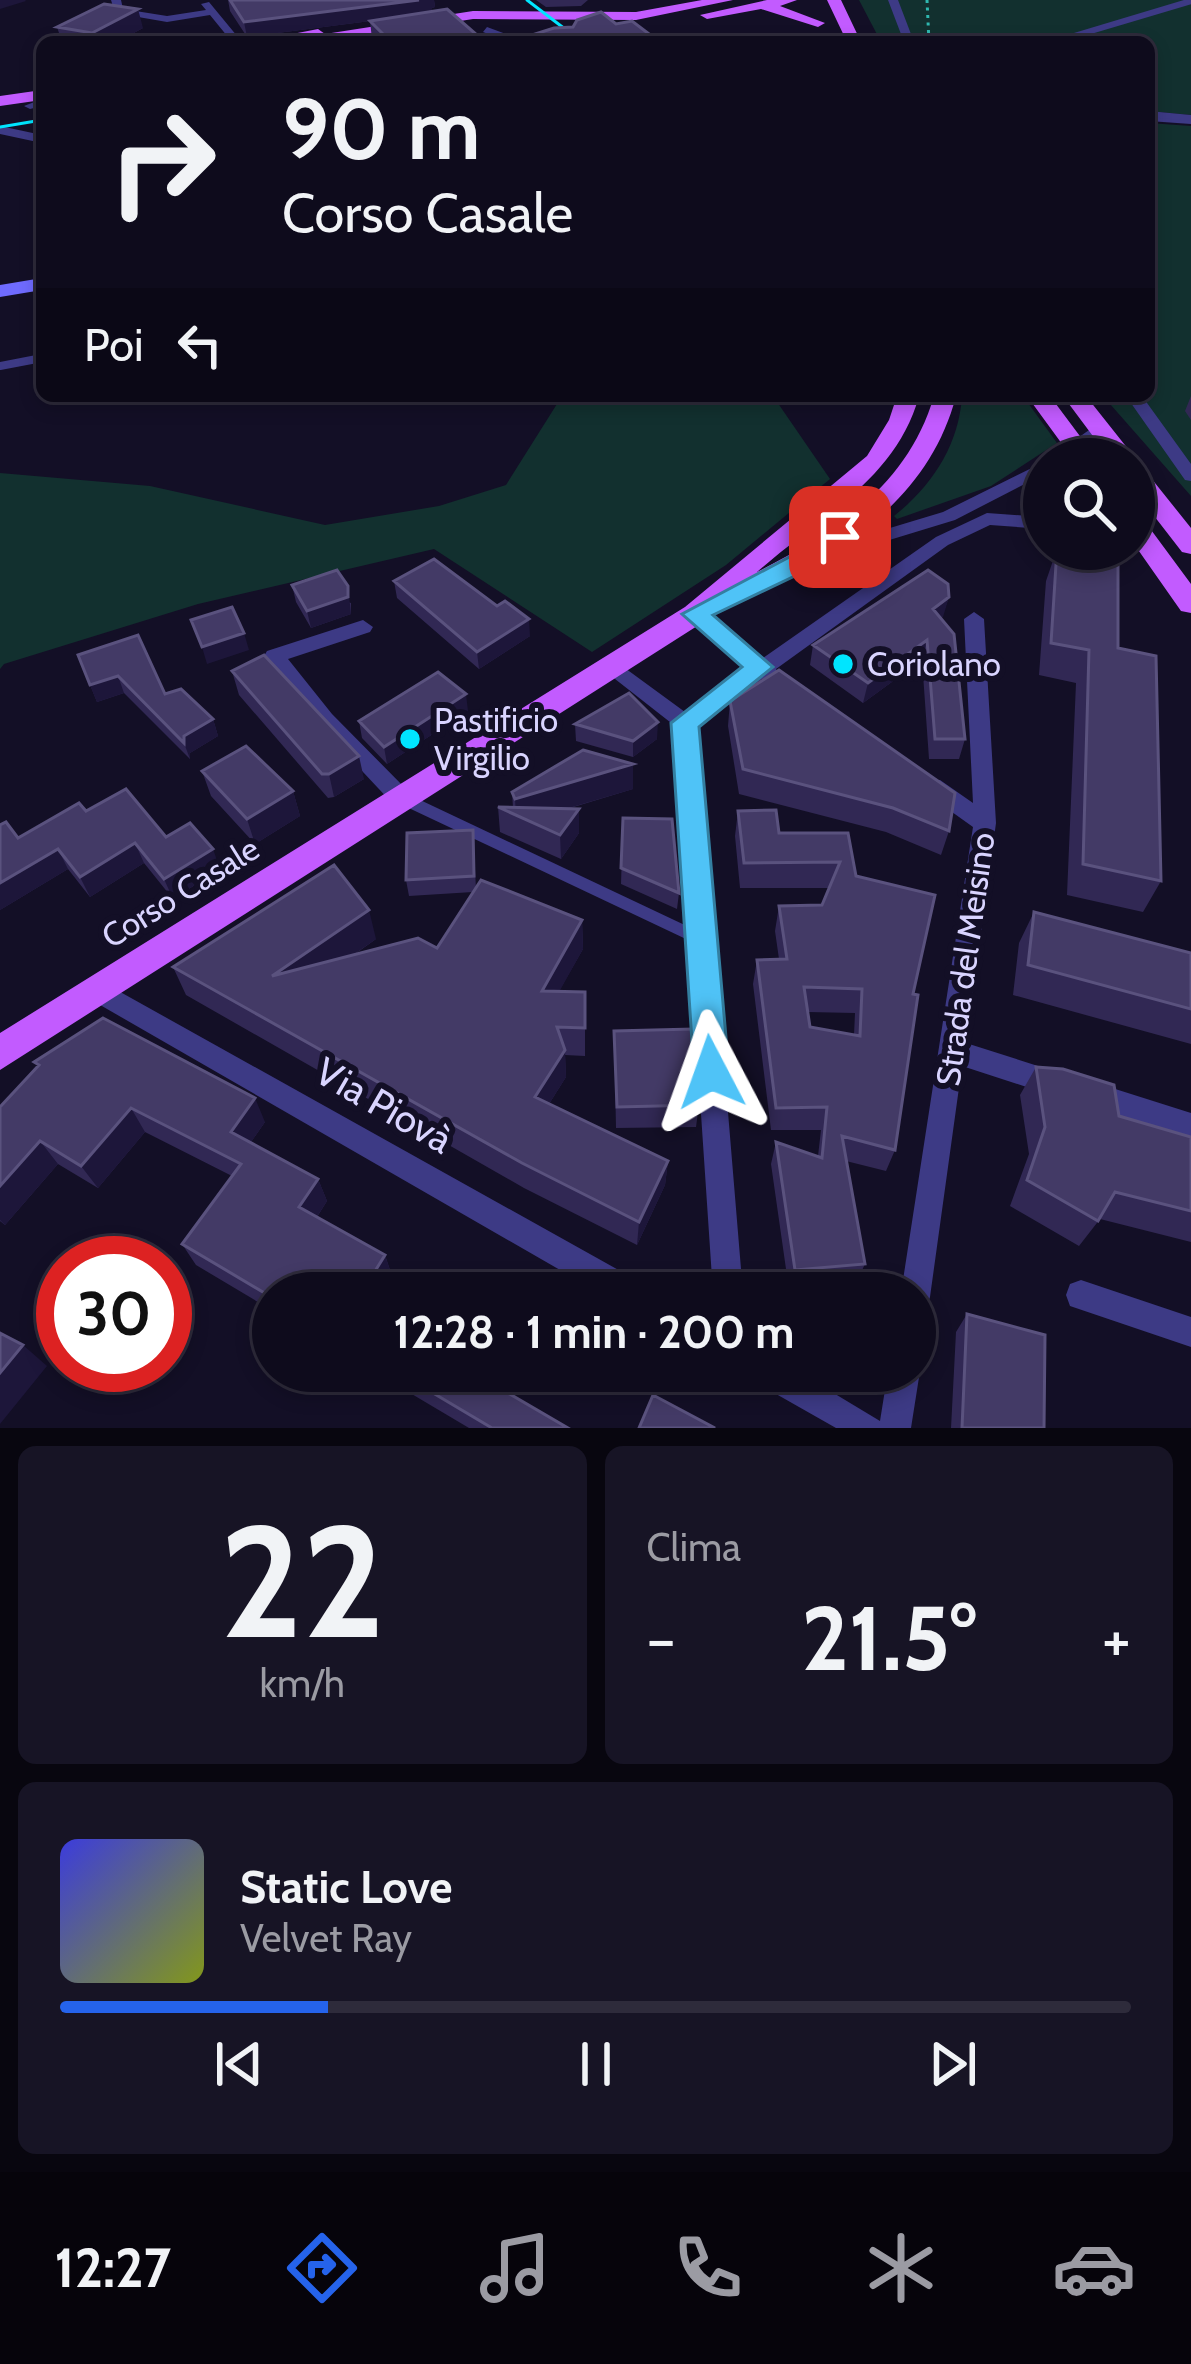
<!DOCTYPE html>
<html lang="it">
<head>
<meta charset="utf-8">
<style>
  :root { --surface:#0e0b1c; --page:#171425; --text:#f1f3f6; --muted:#9b9ba3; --line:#2e2b3b; --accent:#2563eb }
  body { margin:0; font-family:Cabin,sans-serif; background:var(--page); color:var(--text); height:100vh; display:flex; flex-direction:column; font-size:45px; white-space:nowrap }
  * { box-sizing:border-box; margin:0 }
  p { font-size:39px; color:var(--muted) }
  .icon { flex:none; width:66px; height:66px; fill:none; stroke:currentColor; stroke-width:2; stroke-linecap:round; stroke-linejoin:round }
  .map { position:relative; height:1428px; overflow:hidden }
  .side { display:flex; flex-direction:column; gap:18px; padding:18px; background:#08060f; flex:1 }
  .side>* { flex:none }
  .top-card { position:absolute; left:36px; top:36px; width:1119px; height:366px; border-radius:18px; box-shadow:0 6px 18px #0003,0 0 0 3px var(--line); background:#0e0b1c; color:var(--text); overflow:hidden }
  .tools { position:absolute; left:1023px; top:438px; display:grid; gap:24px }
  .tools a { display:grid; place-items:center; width:132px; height:132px; border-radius:50%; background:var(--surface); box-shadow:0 6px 18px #0003,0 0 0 3px var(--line); font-size:60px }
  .speed { position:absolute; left:36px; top:1236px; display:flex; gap:24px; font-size:60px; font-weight:700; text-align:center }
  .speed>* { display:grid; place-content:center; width:156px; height:156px; border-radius:50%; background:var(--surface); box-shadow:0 6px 18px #0003,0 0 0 3px var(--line); line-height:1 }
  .speed .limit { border:18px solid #d22; background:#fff; color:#111 }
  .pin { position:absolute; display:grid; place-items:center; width:102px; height:102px; color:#fff; margin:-51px; border-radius:24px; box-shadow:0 6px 18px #0006 }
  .me { position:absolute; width:132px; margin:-66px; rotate:356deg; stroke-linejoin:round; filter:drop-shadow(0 0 9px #0008) }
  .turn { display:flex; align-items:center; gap:42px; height:252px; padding:0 48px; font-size:54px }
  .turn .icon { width:156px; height:156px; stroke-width:2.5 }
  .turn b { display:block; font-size:84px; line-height:102px }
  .then { display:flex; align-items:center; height:114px; padding:0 48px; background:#0003; gap:24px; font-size:45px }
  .big { font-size:90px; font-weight:700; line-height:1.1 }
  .side .widget { flex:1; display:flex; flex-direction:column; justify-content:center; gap:18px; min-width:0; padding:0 42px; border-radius:18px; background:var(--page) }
  .side .dial { align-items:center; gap:0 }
  .dial b { font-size:156px; line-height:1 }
  .song { display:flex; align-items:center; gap:36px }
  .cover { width:144px; height:144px; border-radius:18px; background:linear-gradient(135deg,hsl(240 70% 55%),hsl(70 70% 35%)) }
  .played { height:12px; border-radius:6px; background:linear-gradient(90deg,var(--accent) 25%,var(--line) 25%) }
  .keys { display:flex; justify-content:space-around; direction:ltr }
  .heat { display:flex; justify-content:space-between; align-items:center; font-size:66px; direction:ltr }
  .side .tiles { flex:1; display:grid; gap:18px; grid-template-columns:1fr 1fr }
  .widget:last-child { grid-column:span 2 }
  .trip { position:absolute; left:252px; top:1272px; width:684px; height:120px; border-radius:60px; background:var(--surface); box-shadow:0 6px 18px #0003,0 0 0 3px var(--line); font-weight:700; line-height:120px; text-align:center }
  .tab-bar { display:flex; height:192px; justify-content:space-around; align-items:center; background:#06040b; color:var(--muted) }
  .tab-bar .icon { width:84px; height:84px }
  .tab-bar .selected { color:var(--accent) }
  .tab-bar b { font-size:54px; color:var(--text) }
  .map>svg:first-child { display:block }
</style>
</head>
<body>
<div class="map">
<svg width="1191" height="1428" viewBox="0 0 1191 1428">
  <rect width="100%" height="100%" fill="#130f26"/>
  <!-- green -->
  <path fill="#12302f" d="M 859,0 L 1191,0 L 1191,115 L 1149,111 L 1149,42 L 881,42 Z
    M 1149,123 L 1191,126 L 1191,496 L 1103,396 L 1149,396 Z
    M 562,396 L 773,396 L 830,479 L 726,565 L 592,652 L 434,549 L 198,604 L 4,664 L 0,669 L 0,473 L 150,486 L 325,525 L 439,506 L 506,485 Z
    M 962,396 L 1023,396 L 1057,443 L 991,486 L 897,519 L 894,516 C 932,486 959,445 962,396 Z"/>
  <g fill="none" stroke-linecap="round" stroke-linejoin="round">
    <!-- path -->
    <path stroke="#2fb8b0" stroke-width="3" stroke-dasharray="3 4.5" stroke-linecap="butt" d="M 927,0 L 929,42"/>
    <!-- lane-far2 -->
    <path stroke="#3d3a85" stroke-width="6" d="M 1054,42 L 1191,1
      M 1149,118 L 1191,121"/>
    <!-- lane-far1 -->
    <path stroke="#3d3a85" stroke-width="8" d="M 0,366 L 42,358"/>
    <!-- lane -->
    <path stroke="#3d3a85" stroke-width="12" d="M 406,800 L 698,938"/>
    <!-- street -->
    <path fill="#3d3a85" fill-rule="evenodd" d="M 111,0 L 121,0 L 123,9 L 167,16 L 206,10 L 201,4 L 209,2 L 242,42 L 232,42 L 210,15 L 167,22 L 115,13 Z
      M 888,0 L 898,0 L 914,42 L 904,42 Z
      M 487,27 L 522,40 L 523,42 L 509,42 L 483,32 Z
      M 42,99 L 42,106 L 30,109 L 24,106 Z
      M 1149,111 L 1191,115 L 1191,121 L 1149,117 Z
      M 0,126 L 42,135 L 42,143 L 0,134 Z
      M 1126,396 L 1142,396 L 1191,464 L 1191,481 L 1185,480 Z
      M 1099,423 L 1105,425 L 1105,431 L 1067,459 L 1048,459 Z
      M 1044,462 L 1044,474 L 955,520 L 814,563 L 805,557 L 807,553 L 943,512 Z
      M 987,513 L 1044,517 L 1044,529 L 990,525 L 948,545 L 776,669 L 778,673 L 775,678 L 762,679 L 696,726 L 743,1293 L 713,1293 L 675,726 L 601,668 L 611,661 L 618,663 L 685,712 L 748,668 L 688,619 L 685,614 L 688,609 L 702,609 L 763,658 L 936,537 Z
      M 974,612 L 984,619 L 996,823 L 966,1043 L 1063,1074 L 1067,1083 L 1063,1092 L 1054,1096 L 962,1066 L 930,1297 L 926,1308 L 915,1312 L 915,1293 L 901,1293 L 973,827 L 924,792 L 921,786 L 924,780 L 940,780 L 973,803 L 964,619 Z
      M 363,620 L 373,627 L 370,632 L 288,659 L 332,714 L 409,792 L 412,798 L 409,804 L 393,804 L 318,724 L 264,656 L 267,651 Z
      M 97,979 L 640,1282 L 644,1293 L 600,1293 L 88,998 L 84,990 L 88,982 Z
      M 1090,1081 L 1191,1113 L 1191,1139 L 1080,1103 L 1076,1094 L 1080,1085 Z
      M 1081,1280 L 1191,1317 L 1191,1347 L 1070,1306 L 1066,1295 L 1070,1284 Z
      M 915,1360 L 920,1371 L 911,1428 L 836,1428 L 755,1382 L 750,1371 L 797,1371 L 880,1421 L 888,1371 L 915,1371 Z"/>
    <!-- secondary -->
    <path fill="#6f6bff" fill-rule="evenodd" d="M 42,278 L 42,290 L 0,297 L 0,285 Z"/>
    <!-- primary -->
    <path fill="#c25bff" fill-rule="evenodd" d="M 702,0 L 733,0 L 636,20 L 473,19 L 327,42 L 252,42 L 318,29 L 325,34 L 473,11 L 636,12 Z
      M 767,0 L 797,0 L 780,6 L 825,23 L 818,27 L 761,9 L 707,19 L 700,15 Z
      M 827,0 L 841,0 L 861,42 L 847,42 Z
      M 42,90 L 42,100 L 0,106 L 0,96 Z
      M 897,396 L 919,396 C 896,480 818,518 757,572 C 837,531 908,485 934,396 L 956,396 C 931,492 854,545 769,589 C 746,600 722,604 705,621 L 0,1070 L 0,1033 L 685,607 L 867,456 L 889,420 Z
      M 1027,396 L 1050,396 L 1097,459 L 1073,459 Z
      M 1063,396 L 1086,396 L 1132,454 L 1135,459 L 1134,461 L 1110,459 Z
      M 1134,466 L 1143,468 L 1191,528 L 1191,554 L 1182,552 L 1134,490 Z
      M 1134,517 L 1143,519 L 1191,584 L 1191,613 L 1181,611 L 1134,544 Z"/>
    <!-- tram -->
    <path stroke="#00e5ff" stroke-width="3" d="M 527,0 L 582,42
      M 0,127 L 42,120"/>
  </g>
  <!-- wall -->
  <path fill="#312854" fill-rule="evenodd" d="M 228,0 L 434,0 L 435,7 L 432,8 L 432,11 L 485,42 L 375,42 L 372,39 L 370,21 L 378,20 L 247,37 L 230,11 Z
    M 536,0 L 588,0 L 581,6 L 546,7 Z
    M 57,27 L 143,28 L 117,42 L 62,42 Z
    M 1191,396 L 1191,420 L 1185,411 Z
    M 1057,549 L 1118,648 L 1161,881 L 1143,912 L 1067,895 L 1076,683 L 1039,675 L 1046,581 Z
    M 394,581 L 497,606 L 530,636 L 479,669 L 397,598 Z
    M 292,585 L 351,603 L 351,614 L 311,628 L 296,602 Z
    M 949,597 L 941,619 L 965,739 L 959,759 L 929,759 L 922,660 L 863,703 L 810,665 L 813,645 Z
    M 78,655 L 165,694 L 213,719 L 218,736 L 190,753 L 190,759 L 124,693 L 97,702 Z
    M 232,671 L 364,779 L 334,797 L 328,798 L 239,695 Z
    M 730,701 L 949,831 L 941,855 L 886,832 L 739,794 L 728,726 Z
    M 468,711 L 387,764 L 362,738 L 359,721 Z
    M 575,724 L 657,739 L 633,757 L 576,741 Z
    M 202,771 L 293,791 L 300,816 L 255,844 L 211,796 Z
    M 633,789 L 567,809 L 579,809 L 579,833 L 561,859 L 500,832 L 498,807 L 513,808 L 512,792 Z
    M 86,811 L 166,837 L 220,869 L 173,899 L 144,863 L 90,897 L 68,869 L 0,910 L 18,838 Z
    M 738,811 L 779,833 L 848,833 L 856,876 L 913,994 L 895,1150 L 886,1171 L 846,1161 L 865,1264 L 856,1283 L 789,1290 L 771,1164 L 776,1142 L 818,1156 L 821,1130 L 771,1130 L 753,984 L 757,960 L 779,959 L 775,931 L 779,906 L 822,905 L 829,888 L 740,888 L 735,836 ZM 808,1012 L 855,1013 L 854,1035 L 810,1027 Z
    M 623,818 L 679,893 L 677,909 L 621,884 Z
    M 473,830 L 476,889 L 582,920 L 583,949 L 559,991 L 585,992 L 585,1056 L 565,1055 L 566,1077 L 549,1104 L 668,1161 L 665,1185 L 637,1245 L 524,1188 L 186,995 L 173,967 L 376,939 L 355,954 L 437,948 L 473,892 L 409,896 L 406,880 Z
    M 1034,912 L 1191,953 L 1191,1044 L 1013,995 L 1019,943 Z
    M 614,1031 L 699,1105 L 696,1127 L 616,1128 Z
    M 34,1062 L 265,1122 L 251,1142 L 318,1179 L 327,1201 L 317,1217 L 385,1255 L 392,1276 L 387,1284 L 273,1293 L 273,1311 L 196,1265 L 182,1244 L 232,1176 L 145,1132 L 98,1188 L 58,1164 L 5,1225 L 0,1221 L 0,1107 L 38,1066 Z
    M 1036,1067 L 1119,1116 L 1191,1137 L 1191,1242 L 1100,1219 L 1079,1246 L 1010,1206 L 1029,1154 L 1020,1095 Z
    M 967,1314 L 1044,1428 L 951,1428 L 956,1332 Z
    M 373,1371 L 470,1371 L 568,1428 L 469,1428 Z"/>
  <!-- shaded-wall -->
  <path fill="#1d163a" d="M 0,0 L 25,0 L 26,1 L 0,9 Z
    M 419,0 L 434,0 L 435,7 L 432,8 L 432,13 L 247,37 L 244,22 Z
    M 138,9 L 143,28 L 117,42 L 94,42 L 92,33 Z
    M 438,37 L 438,42 L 404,42 Z
    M 348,586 L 351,614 L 311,628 L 307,611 Z
    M 949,597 L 943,617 L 928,629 L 933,609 Z
    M 529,619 L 530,636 L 479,669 L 477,652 Z
    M 244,633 L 249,650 L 207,664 L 202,647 Z
    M 927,640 L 922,660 L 863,703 L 868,683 Z
    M 118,676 L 124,693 L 97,702 L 90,685 Z
    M 466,694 L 468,711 L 387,764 L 384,747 Z
    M 213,719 L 218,736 L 190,753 L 190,759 L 184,743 L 184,736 Z
    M 658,722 L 657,739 L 633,757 L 633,741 Z
    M 359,756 L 364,779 L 334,797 L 329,774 Z
    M 633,764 L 633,789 L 528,820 L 516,815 L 515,799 Z
    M 293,791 L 300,816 L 255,844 L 247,819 Z
    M 579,809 L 579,833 L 561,859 L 560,835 Z
    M 135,843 L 144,863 L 90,897 L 80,877 Z
    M 58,849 L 68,869 L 0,910 L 0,883 Z
    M 213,849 L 220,869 L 173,899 L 164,879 Z
    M 369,910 L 376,939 L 282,1004 L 272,976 Z
    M 582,920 L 583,949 L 544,1019 L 542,991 Z
    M 565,1050 L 566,1077 L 537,1123 L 535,1097 Z
    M 255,1098 L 265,1122 L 242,1155 L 231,1132 Z
    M 131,1108 L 145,1132 L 98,1188 L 81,1166 Z
    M 40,1141 L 58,1164 L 5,1225 L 0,1220 L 0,1186 Z
    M 668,1161 L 665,1185 L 637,1245 L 639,1222 Z
    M 318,1179 L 327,1201 L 309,1229 L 299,1207 Z
    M 385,1255 L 392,1276 L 381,1293 L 372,1276 Z
    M 23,1345 L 47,1366 L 0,1424 L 0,1373 Z"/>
  <!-- building -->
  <path fill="#433a66" stroke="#5a527e" stroke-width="3" fill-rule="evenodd" d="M 230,0 L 419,0 L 244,22 Z
    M 104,4 L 138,9 L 92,33 L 57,27 Z
    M 447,9 L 485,42 L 451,42 L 438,37 L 404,42 L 391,42 L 370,21 Z
    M 601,12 L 616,24 L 632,21 L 657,40 L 669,42 L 510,42 L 554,28 L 573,27 L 577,20 Z
    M 1057,549 L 1118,559 L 1118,648 L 1156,656 L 1161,881 L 1083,864 L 1089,650 L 1051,643 Z
    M 434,559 L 497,606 L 505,601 L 529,619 L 477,652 L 394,581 Z
    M 337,570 L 348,586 L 348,597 L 307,611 L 292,585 Z
    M 928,570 L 948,584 L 949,597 L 933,609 L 954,634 L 965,739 L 935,739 L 927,640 L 868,683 L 813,645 Z
    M 232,607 L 244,633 L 202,647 L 191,620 Z
    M 138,635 L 165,694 L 181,689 L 213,719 L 184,736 L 184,743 L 118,676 L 90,685 L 78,655 Z
    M 264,655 L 359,756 L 329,774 L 322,774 L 232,671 Z
    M 779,670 L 955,793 L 949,831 L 893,808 L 743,769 L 730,701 Z
    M 438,672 L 466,694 L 384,747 L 359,721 Z
    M 629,693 L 658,722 L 633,741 L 575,724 Z
    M 246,746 L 293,791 L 247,819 L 202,771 Z
    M 583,750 L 633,764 L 515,799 L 512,792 Z
    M 126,789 L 166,837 L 190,823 L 213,849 L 164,879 L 135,843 L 80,877 L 58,849 L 0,883 L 0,825 L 6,822 L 18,838 L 79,803 L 86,811 Z
    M 498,807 L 579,809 L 560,835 Z
    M 776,810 L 779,833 L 848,833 L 856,876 L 935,895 L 913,994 L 918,995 L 895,1150 L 842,1136 L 865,1264 L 795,1270 L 776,1142 L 822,1158 L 827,1107 L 776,1108 L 757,960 L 787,959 L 779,906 L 822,905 L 840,862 L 744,863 L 738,811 ZM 804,987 L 862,989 L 860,1036 L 810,1027 Z
    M 623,818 L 672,819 L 679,893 L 621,868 Z
    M 473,830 L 474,876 L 406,880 L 407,833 Z
    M 334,865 L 369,910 L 272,976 L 418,938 L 437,948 L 481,880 L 582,920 L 542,991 L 585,992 L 585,1028 L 557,1027 L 565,1050 L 535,1097 L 668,1161 L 639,1222 L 522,1163 L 173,967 Z
    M 1034,912 L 1191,953 L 1191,1009 L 1028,965 Z
    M 103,1018 L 255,1098 L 231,1132 L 318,1179 L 299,1207 L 385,1255 L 372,1276 L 403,1293 L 273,1293 L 273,1298 L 182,1244 L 241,1164 L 131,1108 L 81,1166 L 40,1141 L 0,1186 L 0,1107 L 39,1065 L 34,1062 Z
    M 693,1029 L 699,1105 L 617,1107 L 614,1031 Z
    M 1036,1067 L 1063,1069 L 1114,1085 L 1119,1116 L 1191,1137 L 1191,1211 L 1115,1192 L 1098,1221 L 1027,1180 L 1045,1127 Z
    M 967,1314 L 1045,1335 L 1044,1428 L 962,1428 Z
    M 0,1333 L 23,1345 L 0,1373 Z
    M 396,1371 L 470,1371 L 568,1428 L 492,1428 Z
    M 653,1395 L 715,1428 L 639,1428 Z"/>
  <!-- route -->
  <path fill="#4fc3f7" stroke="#337fa1" stroke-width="3" d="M 840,530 L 852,537 L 822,563 L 713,615 L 773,667 L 699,727 L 729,1072 L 724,1084 L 711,1088 L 699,1084 L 694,1072 L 671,723 L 742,667 L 682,614 Z"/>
  <!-- markers -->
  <g fill="#00e5ff" stroke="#130f26" stroke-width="4.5">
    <circle cx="843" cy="664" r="12"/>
    <circle cx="410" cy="739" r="12"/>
  </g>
  <g text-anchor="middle" stroke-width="12" stroke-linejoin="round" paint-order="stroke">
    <!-- poi labels -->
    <g font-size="33" fill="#d9d4ff" stroke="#130f26" text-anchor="start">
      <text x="867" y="676">Coriolano</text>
      <text x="434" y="732">Pastificio<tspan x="434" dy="38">Virgilio</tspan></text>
    </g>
    <!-- street labels -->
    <g font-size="33" fill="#d9d4ff" stroke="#130f26">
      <text transform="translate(180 892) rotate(-32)" y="12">Corso Casale</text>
      <text transform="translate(965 959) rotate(-82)" y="12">Strada del Meisino</text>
    </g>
    <!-- near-street labels -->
    <g font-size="39" fill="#d9d4ff" stroke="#130f26">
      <text transform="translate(384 1105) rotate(30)" y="14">Via Piovà</text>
    </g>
  </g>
</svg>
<div class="tools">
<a><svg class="icon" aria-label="search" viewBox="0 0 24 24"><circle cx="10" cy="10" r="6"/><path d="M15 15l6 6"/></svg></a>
</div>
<div class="speed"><div class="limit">30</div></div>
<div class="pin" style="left:840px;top:537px;background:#d93025"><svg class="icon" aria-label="arrive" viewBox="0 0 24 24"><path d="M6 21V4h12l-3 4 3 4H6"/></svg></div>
<svg class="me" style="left:711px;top:1072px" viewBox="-20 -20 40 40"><path d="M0-17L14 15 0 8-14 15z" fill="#4fc3f7" stroke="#fff" stroke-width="4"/></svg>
<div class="trip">12:28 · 1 min · 200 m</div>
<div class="top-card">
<div class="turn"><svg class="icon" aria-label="right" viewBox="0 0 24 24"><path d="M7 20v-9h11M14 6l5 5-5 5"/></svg><div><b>90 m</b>Corso Casale</div></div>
<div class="then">Poi<svg class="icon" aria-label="left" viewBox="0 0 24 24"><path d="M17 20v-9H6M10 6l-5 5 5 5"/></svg></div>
</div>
</div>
<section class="side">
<div class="tiles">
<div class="widget dial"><b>22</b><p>km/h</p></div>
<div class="widget"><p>Clima</p>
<div class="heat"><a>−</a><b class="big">21.5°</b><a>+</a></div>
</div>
<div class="widget">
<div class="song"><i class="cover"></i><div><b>Static Love</b><p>Velvet Ray</p></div></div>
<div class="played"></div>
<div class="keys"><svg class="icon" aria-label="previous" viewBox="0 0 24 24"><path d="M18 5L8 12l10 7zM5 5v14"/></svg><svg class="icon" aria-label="pause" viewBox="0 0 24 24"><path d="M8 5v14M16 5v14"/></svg><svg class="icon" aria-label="next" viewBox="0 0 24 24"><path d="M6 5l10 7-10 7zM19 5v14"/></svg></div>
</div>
</div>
</section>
<nav class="tab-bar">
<b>12:27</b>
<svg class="icon selected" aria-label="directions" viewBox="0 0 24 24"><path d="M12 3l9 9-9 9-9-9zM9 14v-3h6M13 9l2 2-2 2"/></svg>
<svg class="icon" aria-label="music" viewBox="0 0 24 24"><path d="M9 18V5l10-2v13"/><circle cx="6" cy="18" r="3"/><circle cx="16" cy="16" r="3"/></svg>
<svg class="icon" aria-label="phone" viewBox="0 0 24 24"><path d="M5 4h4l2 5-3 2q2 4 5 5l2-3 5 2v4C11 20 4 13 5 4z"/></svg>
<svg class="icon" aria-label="climate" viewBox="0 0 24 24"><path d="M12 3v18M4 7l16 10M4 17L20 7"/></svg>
<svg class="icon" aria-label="car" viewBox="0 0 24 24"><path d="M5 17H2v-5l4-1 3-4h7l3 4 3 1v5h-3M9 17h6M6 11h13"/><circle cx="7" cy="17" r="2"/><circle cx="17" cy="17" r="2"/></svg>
</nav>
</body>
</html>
